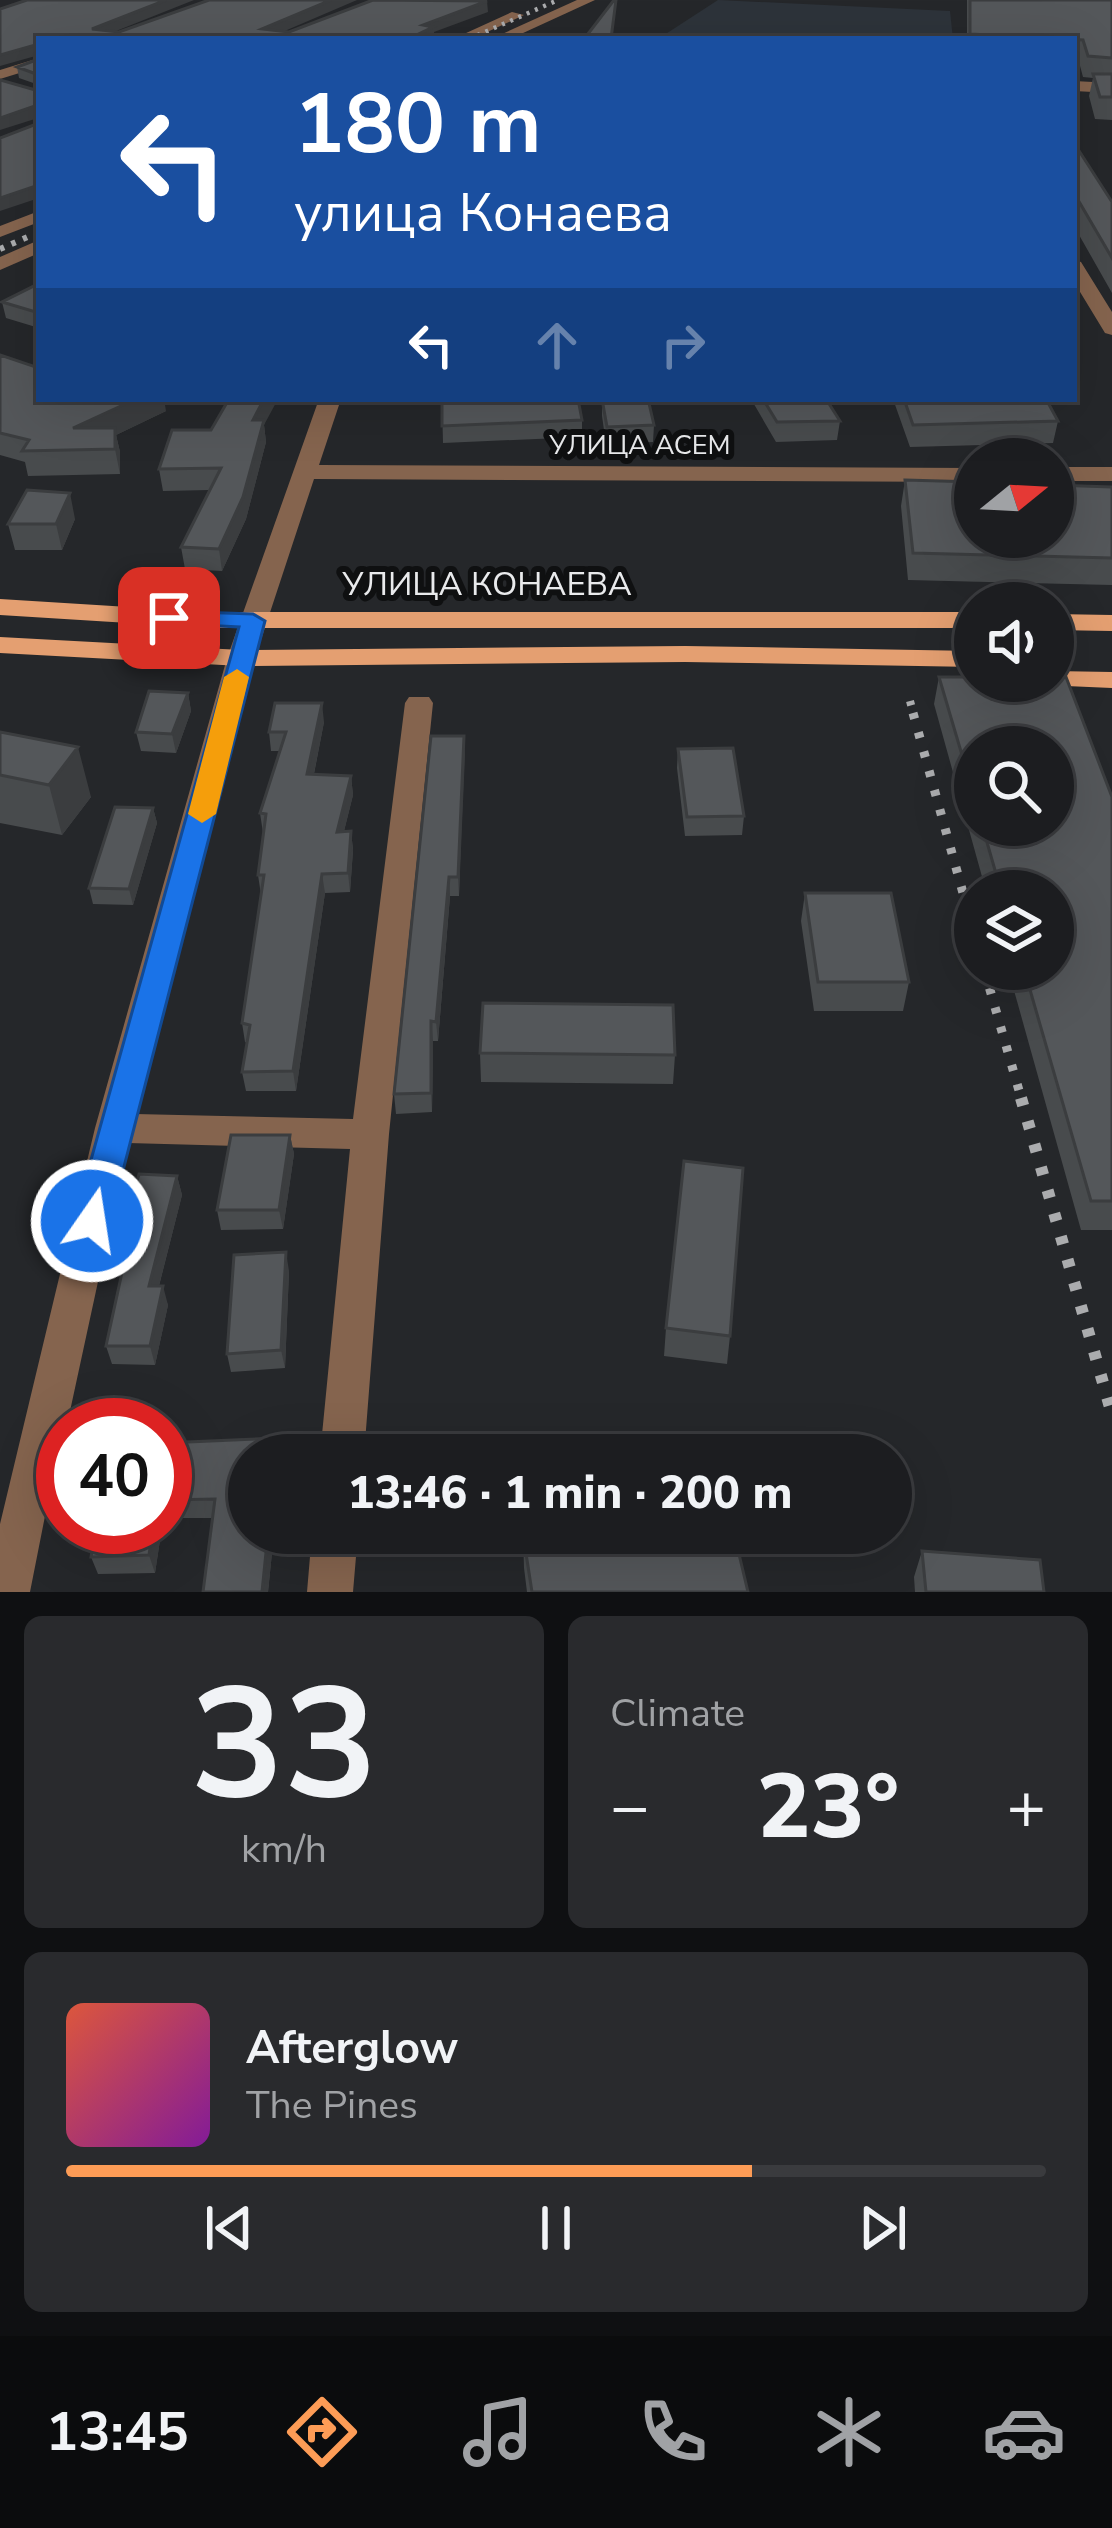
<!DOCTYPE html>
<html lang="en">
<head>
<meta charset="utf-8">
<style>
  :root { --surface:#1c1d20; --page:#292a2d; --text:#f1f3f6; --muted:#a0a2a5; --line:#3a3b3e; --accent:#fd9c56 }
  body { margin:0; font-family:"Nunito Sans",sans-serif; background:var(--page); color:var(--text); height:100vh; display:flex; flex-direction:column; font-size:45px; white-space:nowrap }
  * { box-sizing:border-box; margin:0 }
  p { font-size:39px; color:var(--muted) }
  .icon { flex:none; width:66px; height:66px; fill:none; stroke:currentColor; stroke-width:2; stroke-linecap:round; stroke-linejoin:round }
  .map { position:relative; height:1592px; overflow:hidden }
  .panel { display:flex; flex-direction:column; gap:24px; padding:24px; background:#0f1012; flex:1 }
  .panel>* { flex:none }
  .guide { position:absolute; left:36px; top:36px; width:1041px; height:366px; border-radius:0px; box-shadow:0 12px 48px #0002,0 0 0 3px var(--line); background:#1a4fa0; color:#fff; overflow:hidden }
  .needle { width:78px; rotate:72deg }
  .buttons { position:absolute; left:954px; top:438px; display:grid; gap:24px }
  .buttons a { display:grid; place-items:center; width:120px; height:120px; border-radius:50%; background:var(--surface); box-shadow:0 12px 48px #0002,0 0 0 3px var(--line); font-size:60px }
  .speed { position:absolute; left:36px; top:1398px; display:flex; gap:24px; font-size:60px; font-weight:700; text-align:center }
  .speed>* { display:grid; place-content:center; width:156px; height:156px; border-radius:50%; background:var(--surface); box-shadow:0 12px 48px #0002,0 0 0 3px var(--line); line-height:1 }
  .speed .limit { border:18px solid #d22; background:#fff; color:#111 }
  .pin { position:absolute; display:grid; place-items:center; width:102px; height:102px; color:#fff; margin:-51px; border-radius:24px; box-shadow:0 6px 18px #0006 }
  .me { position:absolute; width:132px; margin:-66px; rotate:13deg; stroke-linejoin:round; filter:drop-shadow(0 0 9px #0008) }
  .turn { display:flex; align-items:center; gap:42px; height:252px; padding:0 60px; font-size:54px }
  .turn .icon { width:156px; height:156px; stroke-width:2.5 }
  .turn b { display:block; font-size:84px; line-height:102px }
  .lanes { display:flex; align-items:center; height:114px; padding:0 60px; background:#0003; justify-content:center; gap:60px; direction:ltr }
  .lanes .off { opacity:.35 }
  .big { font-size:90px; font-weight:800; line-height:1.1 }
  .panel .card { flex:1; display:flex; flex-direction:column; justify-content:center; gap:18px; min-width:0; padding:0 42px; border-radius:18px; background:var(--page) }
  .panel .dial { align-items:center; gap:0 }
  .dial b { font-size:156px; line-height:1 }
  .song { display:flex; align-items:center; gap:36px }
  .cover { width:144px; height:144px; border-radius:18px; background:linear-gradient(135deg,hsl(10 70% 55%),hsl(290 70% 35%)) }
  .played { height:12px; border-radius:6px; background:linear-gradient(90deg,var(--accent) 70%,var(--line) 70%) }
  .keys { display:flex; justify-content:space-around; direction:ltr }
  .heat { display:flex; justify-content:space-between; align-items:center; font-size:66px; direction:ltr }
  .panel .tiles { flex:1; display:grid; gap:24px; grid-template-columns:1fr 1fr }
  .card:last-child { grid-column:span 2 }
  .trip { position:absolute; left:228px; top:1434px; width:684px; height:120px; border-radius:60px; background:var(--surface); box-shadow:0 12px 48px #0002,0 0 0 3px var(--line); font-weight:800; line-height:120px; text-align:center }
  .dock { display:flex; height:192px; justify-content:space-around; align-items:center; background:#0b0c0d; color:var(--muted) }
  .dock .icon { width:84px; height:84px }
  .dock .active { color:var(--accent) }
  .dock b { font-size:54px; color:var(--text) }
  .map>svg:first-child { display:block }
</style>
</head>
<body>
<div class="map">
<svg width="1112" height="1592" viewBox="0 0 1112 1592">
  <rect width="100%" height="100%" fill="#25272a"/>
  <!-- built -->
  <path fill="#2d333a" d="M 718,0 L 950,11 L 953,39 L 658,39 Z"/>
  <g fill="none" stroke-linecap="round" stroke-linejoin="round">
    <!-- minor -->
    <path fill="#85644e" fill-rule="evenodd" d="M 577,0 L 595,0 L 510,39 L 491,39 Z
      M 512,12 L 524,15 L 472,39 L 453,39 Z
      M 39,58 L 39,67 L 0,79 L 0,70 Z
      M 1074,81 L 1112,83 L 1112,93 L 1074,91 Z
      M 39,211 L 39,222 L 0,237 L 0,226 Z
      M 39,240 L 39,253 L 0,270 L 0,257 Z
      M 1074,260 L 1081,262 L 1112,312 L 1112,335 L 1105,333 L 1074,282 Z
      M 319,399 L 341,399 L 319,465 L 975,468 L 975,482 L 314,479 L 255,658 L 135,1114 L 353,1119 L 405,703 L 409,697 L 429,697 L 433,703 L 389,1134 L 364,1455 L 320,1455 L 350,1149 L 128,1143 L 67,1425 L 63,1425 L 30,1592 L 0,1592 L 0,1524 L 95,1128 L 227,658 Z
      M 1053,467 L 1112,467 L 1112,481 L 1053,481 Z
      M 312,1533 L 358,1533 L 353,1592 L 307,1592 Z"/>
    <!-- major -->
    <path fill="#e49f71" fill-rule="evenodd" d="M 0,599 L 209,612 L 975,612 L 975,628 L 209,628 L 0,615 Z
      M 1053,614 L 1112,615 L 1112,631 L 1053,630 Z
      M 0,637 L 241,650 L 685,646 L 975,651 L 975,667 L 685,662 L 241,666 L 0,653 Z
      M 1053,671 L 1112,672 L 1112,688 L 1043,685 L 1041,681 L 1053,681 Z"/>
    <!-- rail-far4 -->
    <path stroke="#abacae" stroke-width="4.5" stroke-dasharray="3 6" stroke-linecap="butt" d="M 469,39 L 558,0"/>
    <!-- rail-far3 -->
    <path stroke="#abacae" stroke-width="6" stroke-dasharray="4.5 8" stroke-linecap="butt" d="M 0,249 L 39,232"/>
    <!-- rail-far2 -->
    <path stroke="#abacae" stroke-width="8" stroke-dasharray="4.5 10" stroke-linecap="butt" d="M 910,701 L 914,716"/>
    <!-- rail-far1 -->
    <path stroke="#abacae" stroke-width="9" stroke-dasharray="6 14" stroke-linecap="butt" d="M 913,713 L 975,936
      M 984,969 L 1022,1101"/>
    <!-- rail -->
    <path stroke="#abacae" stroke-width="12" stroke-dasharray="8 16" stroke-linecap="butt" d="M 1021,1098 L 1112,1414"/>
  </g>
  <!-- wall -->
  <path fill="#484b4d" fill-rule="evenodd" d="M 967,0 L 1112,0 L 1112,120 L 1095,119 L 1089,96 L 1093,78 L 1083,77 L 1079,62 L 1074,61 L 1074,39 L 967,39 Z
    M 39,59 L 39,85 L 19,78 L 17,67 Z
    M 1074,143 L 1112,202 L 1112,293 L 1074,226 Z
    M 39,284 L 39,328 L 6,318 L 2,302 Z
    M 0,355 L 166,411 L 116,435 L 120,452 L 120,474 L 28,476 L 25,462 L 0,455 Z
    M 602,399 L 654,425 L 653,442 L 606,444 L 602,416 Z
    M 751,399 L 826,399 L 840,421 L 837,440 L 776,442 Z
    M 893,399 L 1046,399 L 1058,421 L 1053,443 L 910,447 Z
    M 442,402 L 582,420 L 582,437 L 443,443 Z
    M 264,425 L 266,442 L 246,519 L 222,571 L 185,569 L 181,547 L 209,490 L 163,491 L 159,469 L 211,430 Z
    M 905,480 L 1112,487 L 1112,585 L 908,580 L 901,506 Z
    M 75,519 L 62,550 L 15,550 L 8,524 Z
    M 939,677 L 1112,797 L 1112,1230 L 1081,1230 L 1008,969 L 1053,969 L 1053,891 L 986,891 L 934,704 ZM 975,747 L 1053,825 L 975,825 Z
    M 188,693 L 191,711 L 176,753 L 141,751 L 136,732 Z
    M 324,722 L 314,774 L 351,776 L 353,795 L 344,831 L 351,831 L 353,850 L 350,892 L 325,893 L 296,1091 L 246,1091 L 242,1072 L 247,1043 L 245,1042 L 242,1023 L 261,895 L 258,875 L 263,833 L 260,813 L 280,751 L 271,751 L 269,732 Z
    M 0,732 L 91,797 L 62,835 L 0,823 Z
    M 464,736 L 459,896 L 450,896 L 438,1041 L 433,1041 L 432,1112 L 396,1114 L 394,1094 Z
    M 678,749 L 744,816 L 742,835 L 685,836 L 677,768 Z
    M 153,808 L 157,823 L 133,905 L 93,904 L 89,888 Z
    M 805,893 L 909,982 L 903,1011 L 814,1011 L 801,921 Z
    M 480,1053 L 675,1055 L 673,1084 L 481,1082 Z
    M 290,1135 L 294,1154 L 283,1229 L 221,1230 L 217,1210 Z
    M 177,1176 L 182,1195 L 159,1286 L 168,1305 L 155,1365 L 112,1364 L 106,1346 L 122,1272 L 117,1254 Z
    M 289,1271 L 285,1368 L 231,1372 L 227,1354 Z
    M 666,1328 L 730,1336 L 727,1364 L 664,1356 Z
    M 277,1438 L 280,1455 L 249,1455 L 249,1533 L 274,1533 L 268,1592 L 203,1592 L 213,1518 L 165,1518 L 165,1443 Z
    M 96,1527 L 162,1527 L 155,1573 L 98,1574 L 91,1557 Z
    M 360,1533 L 407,1533 L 406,1544 L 362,1542 Z
    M 523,1534 L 748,1592 L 527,1592 L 524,1568 Z
    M 922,1551 L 1044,1592 L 915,1592 L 914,1577 Z"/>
  <!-- shaded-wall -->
  <path fill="#3b3d3f" d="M 166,0 L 194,0 L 96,39 L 92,29 Z
    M 331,0 L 357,0 L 266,39 L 262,29 Z
    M 487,1 L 488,12 L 434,32 L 434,38 L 431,39 L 408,39 L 423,25 Z
    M 39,44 L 39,55 L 0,66 L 0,55 Z
    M 35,106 L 38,118 L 0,130 L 0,118 Z
    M 39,185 L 39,198 L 0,211 L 0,198 Z
    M 136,399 L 164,399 L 166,411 L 116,435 L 120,452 L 120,474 L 115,449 L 73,428 Z
    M 264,399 L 278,399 L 264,425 L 266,442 L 246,519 L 222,571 L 219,549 L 253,420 Z
    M 70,493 L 75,519 L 62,550 L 56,524 Z
    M 188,693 L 191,711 L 176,753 L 172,734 Z
    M 322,703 L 324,722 L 310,793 L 307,774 Z
    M 464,736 L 465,755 L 459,896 L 458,877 Z
    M 78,747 L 91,797 L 62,835 L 49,785 Z
    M 351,776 L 353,795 L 339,851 L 337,832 Z
    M 153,808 L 157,823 L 133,905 L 129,889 Z
    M 351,831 L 353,850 L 350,892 L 348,873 Z
    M 322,874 L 325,893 L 296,1091 L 293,1071 Z
    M 449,877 L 450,896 L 438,1041 L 436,1022 Z
    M 431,1021 L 433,1041 L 432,1112 L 431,1093 Z
    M 290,1135 L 294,1154 L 283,1229 L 279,1210 Z
    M 177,1176 L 182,1195 L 154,1305 L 149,1286 Z
    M 286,1252 L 289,1271 L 285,1368 L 281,1350 Z
    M 163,1286 L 168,1305 L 155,1365 L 150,1346 Z
    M 153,1527 L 162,1527 L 155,1573 L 149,1555 Z
    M 268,1533 L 274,1533 L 268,1592 L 262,1592 Z"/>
  <!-- building -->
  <path fill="#54575a" stroke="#3b3d3f" stroke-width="3" d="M 27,0 L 166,0 L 92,29 L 119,32 L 209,0 L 331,0 L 262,29 L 289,32 L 373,0 L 487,1 L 423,25 L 433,27 L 408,39 L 39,39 L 39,44 L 0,55 L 0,9 Z
    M 614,0 L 616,0 L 611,39 L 584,39 Z
    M 970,0 L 1112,0 L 1112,58 L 1088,56 L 1083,40 L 970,34 Z
    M 39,59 L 39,75 L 17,67 Z
    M 1093,74 L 1112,74 L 1112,97 L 1100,97 Z
    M 0,80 L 39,91 L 39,109 L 35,106 L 0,118 Z
    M 39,123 L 39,185 L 0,198 L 0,138 Z
    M 1074,143 L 1112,202 L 1112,258 L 1074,193 Z
    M 38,284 L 39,313 L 2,302 Z
    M 0,355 L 39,368 L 39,399 L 136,399 L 73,428 L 115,428 L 115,449 L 22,451 L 29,440 L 0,433 Z
    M 229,399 L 264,399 L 253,420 L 264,420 L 243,497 L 219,549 L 181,547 L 221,468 L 159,469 L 172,430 L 211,430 Z
    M 578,399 L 582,420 L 442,426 L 442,402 Z
    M 602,399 L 648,399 L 654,425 L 607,427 Z
    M 763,399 L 826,399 L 840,421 L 777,422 Z
    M 904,399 L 1046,399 L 1058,421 L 913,425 Z
    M 905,480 L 975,482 L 975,537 L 1053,537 L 1053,485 L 1112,487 L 1112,558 L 913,553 Z
    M 27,490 L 70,493 L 56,524 L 8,524 Z
    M 939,677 L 975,677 L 975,681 L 1053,681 L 1053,677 L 1066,677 L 1112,797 L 1112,1201 L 1091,1201 L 1024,969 L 1053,969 L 1053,891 L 1001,891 L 982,825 L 1053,825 L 1053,747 L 975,747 L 975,799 Z
    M 149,691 L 188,693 L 172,734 L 136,732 Z
    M 275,703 L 322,703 L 307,774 L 351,776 L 337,832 L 351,831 L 348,873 L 322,874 L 293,1071 L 242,1072 L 250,1025 L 242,1023 L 264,875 L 258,875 L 266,814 L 260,813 L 286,732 L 269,732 Z
    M 0,732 L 78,747 L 49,785 L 0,775 Z
    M 431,736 L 464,736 L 458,877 L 449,877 L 436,1022 L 431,1021 L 431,1093 L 394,1094 Z
    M 733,748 L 744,816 L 687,817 L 678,749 Z
    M 115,807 L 153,808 L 129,889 L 89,888 Z
    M 805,893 L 891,893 L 909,982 L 818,982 Z
    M 483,1003 L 673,1005 L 675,1055 L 480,1053 Z
    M 231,1135 L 290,1135 L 279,1210 L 217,1210 Z
    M 684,1161 L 743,1168 L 730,1336 L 666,1328 Z
    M 139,1174 L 177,1176 L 149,1286 L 163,1286 L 150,1346 L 106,1346 L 126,1254 L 117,1254 Z
    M 286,1252 L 281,1350 L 227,1354 L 234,1255 Z
    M 277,1438 L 275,1455 L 249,1455 L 249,1533 L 268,1533 L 262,1592 L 203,1592 L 215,1499 L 165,1500 L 165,1443 Z
    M 96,1527 L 153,1527 L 149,1555 L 91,1557 Z
    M 531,1533 L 734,1533 L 748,1592 L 532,1592 L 523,1534 Z
    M 922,1551 L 1040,1560 L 1044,1592 L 926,1592 Z"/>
  <!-- route -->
  <path fill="#1a73e8" stroke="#114b97" stroke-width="3" d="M 169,611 L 253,614 L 265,621 L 110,1221 L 105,1231 L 92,1236 L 80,1231 L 74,1221 L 239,627 L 160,623 L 160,613 Z"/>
  <!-- slow -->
  <path fill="#f59e0b" d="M 237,669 L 249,677 L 216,814 L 202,823 L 188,814 L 224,677 Z"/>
  <g text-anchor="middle" stroke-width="12" stroke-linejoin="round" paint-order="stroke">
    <!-- far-street labels -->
    <g font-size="27" fill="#e9eaec" stroke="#0f1011">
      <text x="640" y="454">УЛИЦА АСЕМ</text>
    </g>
    <!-- street labels -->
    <g font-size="33" fill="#e9eaec" stroke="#0f1011">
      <text x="487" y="595">УЛИЦА КОНАЕВА</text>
    </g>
  </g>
</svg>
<div class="buttons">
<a><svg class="needle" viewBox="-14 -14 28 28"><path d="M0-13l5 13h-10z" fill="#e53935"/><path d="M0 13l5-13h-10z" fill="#a0a2a5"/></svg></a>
<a><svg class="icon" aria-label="sound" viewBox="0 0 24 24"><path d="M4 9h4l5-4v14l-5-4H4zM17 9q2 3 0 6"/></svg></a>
<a><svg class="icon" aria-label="search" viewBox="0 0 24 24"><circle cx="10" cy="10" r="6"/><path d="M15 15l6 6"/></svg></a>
<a><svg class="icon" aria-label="layers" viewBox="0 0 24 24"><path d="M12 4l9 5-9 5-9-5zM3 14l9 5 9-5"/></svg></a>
</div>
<div class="speed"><div class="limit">40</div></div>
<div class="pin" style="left:169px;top:618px;background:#d93025"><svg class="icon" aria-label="arrive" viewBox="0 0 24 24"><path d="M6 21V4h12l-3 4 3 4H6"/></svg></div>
<svg class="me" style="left:92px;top:1221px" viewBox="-20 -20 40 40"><circle r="17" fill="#1a73e8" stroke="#fff" stroke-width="3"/><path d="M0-11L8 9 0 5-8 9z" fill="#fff"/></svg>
<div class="trip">13:46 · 1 min · 200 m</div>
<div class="guide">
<div class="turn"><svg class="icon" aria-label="left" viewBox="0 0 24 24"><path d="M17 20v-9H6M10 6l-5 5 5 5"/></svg><div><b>180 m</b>улица Конаева</div></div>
<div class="lanes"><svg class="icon" aria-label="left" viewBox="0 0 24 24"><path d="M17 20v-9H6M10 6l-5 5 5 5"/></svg><svg class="icon off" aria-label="ahead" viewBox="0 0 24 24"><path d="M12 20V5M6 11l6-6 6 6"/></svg><svg class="icon off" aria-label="right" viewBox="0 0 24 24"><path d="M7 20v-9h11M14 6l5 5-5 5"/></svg></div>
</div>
</div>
<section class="panel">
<div class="tiles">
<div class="card dial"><b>33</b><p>km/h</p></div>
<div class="card"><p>Climate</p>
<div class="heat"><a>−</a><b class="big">23°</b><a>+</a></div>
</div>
<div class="card">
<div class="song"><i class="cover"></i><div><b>Afterglow</b><p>The Pines</p></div></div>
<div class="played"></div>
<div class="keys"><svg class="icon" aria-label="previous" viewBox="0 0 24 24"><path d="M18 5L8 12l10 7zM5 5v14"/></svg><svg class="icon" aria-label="pause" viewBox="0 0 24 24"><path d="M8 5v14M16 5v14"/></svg><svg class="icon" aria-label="next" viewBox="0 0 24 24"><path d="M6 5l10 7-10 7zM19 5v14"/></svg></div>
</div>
</div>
</section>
<nav class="dock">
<b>13:45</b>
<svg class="icon active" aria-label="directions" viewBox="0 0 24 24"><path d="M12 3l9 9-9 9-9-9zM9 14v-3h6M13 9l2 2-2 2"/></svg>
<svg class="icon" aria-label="music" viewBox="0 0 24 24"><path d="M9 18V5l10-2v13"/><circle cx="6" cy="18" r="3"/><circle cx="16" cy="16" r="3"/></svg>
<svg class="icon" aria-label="phone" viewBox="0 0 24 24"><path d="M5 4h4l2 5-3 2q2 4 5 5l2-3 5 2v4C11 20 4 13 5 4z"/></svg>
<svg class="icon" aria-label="climate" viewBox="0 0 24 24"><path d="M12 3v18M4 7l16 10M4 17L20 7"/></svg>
<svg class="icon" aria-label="car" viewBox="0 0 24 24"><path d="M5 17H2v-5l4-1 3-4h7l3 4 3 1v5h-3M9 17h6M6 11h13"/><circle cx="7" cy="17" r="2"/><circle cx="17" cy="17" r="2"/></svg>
</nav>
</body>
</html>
